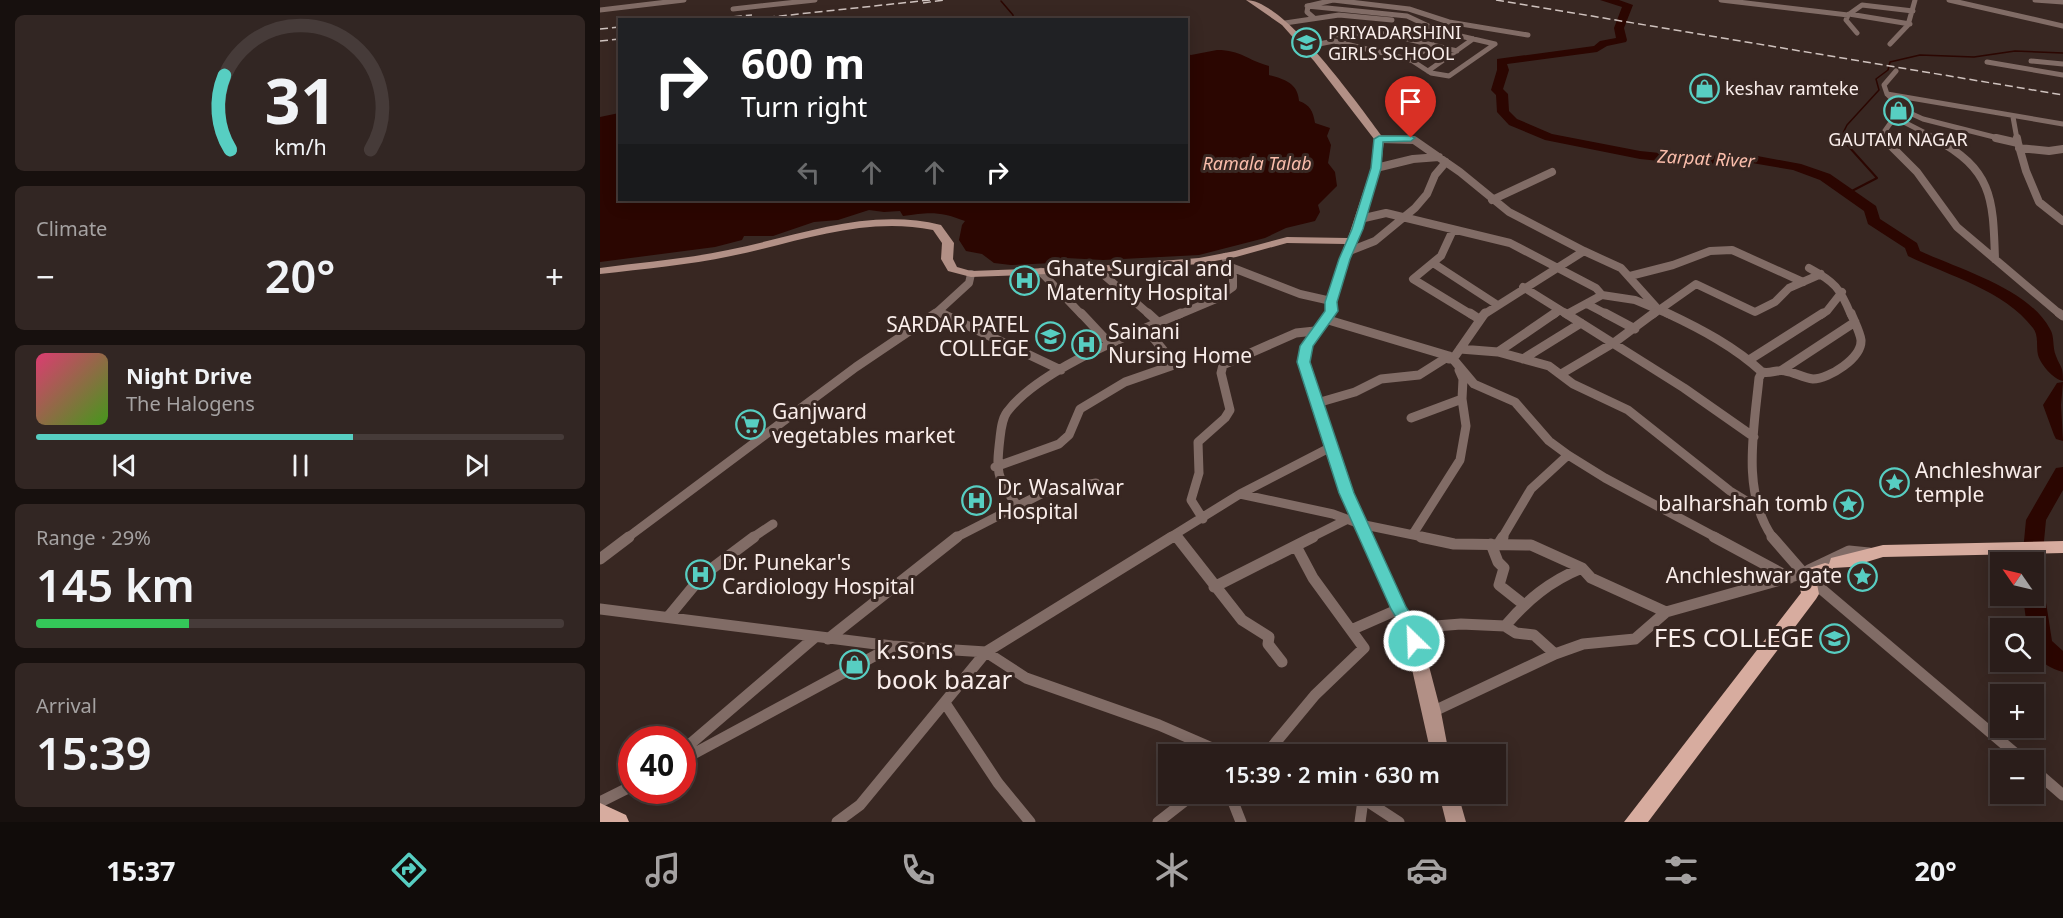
<!DOCTYPE html>
<html lang="en">
<head>
<meta charset="utf-8">
<style>
  :root { --surface:#2a1d1a; --page:#322623; --text:#f1f3f6; --muted:#a5a2a2; --line:#463b39; --accent:#57cec2 }
  body { margin:0; font-family:"Noto Sans",sans-serif; background:var(--page); color:var(--text); height:100vh; display:flex; flex-direction:column; font-size:22px; white-space:nowrap }
  * { box-sizing:border-box; margin:0 }
  p { font-size:20px; color:var(--muted) }
  .icon { flex:none; width:33px; height:33px; fill:none; stroke:currentColor; stroke-width:2; stroke-linecap:round; stroke-linejoin:round }
  .map { position:relative; flex:1; overflow:hidden }
  .details { display:flex; flex-direction:column; gap:15px; padding:15px; background:#17100e; width:600px }
  .details>* { flex:none }
  .guide { position:absolute; left:18px; top:18px; width:570px; height:183px; border-radius:0px; box-shadow:0 3px 15px #0003,0 0 0 2px var(--line); background:#202124; color:#fff; overflow:hidden }
  .needle { width:39px; rotate:304deg }
  .controls { position:absolute; left:1390px; top:552px; display:grid; gap:12px }
  .controls a { display:grid; place-items:center; width:54px; height:54px; border-radius:0px; background:var(--surface); box-shadow:0 3px 15px #0003,0 0 0 2px var(--line); font-size:30px }
  .speed { position:absolute; left:18px; top:726px; display:flex; gap:12px; font-size:30px; font-weight:700; text-align:center }
  .speed>* { display:grid; place-content:center; width:78px; height:78px; border-radius:50%; background:var(--surface); box-shadow:0 3px 15px #0003,0 0 0 2px var(--line); line-height:1 }
  .speed .limit { border:9px solid #d22; background:#fff; color:#111 }
  .pin { position:absolute; display:grid; place-items:center; width:51px; height:51px; color:#fff; margin:-62px -26px; border-radius:50% 50% 50% 0; rotate:-45deg; box-shadow:0 0 6px #0007 }
  .pin .icon { rotate:45deg }
  .me { position:absolute; width:66px; margin:-33px; rotate:336deg; stroke-linejoin:round; filter:drop-shadow(0 0 4px #0008) }
  .turn { display:flex; align-items:center; gap:21px; height:126px; padding:0 24px; font-size:27px }
  .turn .icon { width:78px; height:78px; stroke-width:2.5 }
  .turn b { display:block; font-size:42px; line-height:51px }
  .lanes { display:flex; align-items:center; height:57px; padding:0 24px; background:#0003; justify-content:center; gap:30px; direction:ltr }
  .lanes .off { opacity:.35 }
  .big { font-size:45px; font-weight:600; line-height:1.1 }
  .details .tile { flex:1; display:flex; flex-direction:column; justify-content:center; gap:9px; min-width:0; padding:0 21px; border-radius:9px; background:var(--page) }
  .details .dial { align-items:center; gap:0 }
  .dial svg { height:156px; overflow:visible; fill:none; stroke:var(--line); stroke-width:7; stroke-linecap:round; text-anchor:middle }
  .dial text { fill:var(--text); stroke:none }
  .song { display:flex; align-items:center; gap:18px }
  .cover { width:72px; height:72px; border-radius:9px; background:linear-gradient(135deg,hsl(340 70% 55%),hsl(100 70% 35%)) }
  .played { height:6px; border-radius:3px; background:linear-gradient(90deg,var(--accent) 60%,var(--line) 60%) }
  .keys { display:flex; justify-content:space-around; direction:ltr }
  .heat { display:flex; justify-content:space-between; align-items:center; font-size:33px; direction:ltr }
  .charge { height:9px; border-radius:4px; background:linear-gradient(90deg,#34c759 29%,var(--line) 0) }
  .trip { position:absolute; left:558px; top:744px; width:348px; height:60px; border-radius:0px; background:var(--surface); box-shadow:0 3px 15px #0003,0 0 0 2px var(--line); font-weight:600; line-height:60px; text-align:center }
  .tab-bar { display:flex; height:96px; justify-content:space-around; align-items:center; background:#110c0a; color:var(--muted) }
  .tab-bar .icon { width:42px; height:42px }
  .tab-bar .current { color:var(--accent) }
  .tab-bar b { font-size:27px; color:var(--text) }
  main { display:flex; flex:1; min-height:0 }
  .map>svg:first-child { display:block }
</style>
</head>
<body>
<main>
<section class="details">
<div class="tile dial"><svg viewBox="0 0 100 80">
<path d="M14 69A42 42 0 1 1 86 69"/>
<path d="M14 69A42 42 0 0 1 11 31" stroke="#57cec2"/>
<text x="50" y="56" font-size="32" font-weight="700">31</text>
<text x="50" y="72" font-size="11">km/h</text>
</svg></div>
<div class="tile"><p>Climate</p>
<div class="heat"><a>−</a><b class="big">20°</b><a>+</a></div>
</div>
<div class="tile">
<div class="song"><i class="cover"></i><div><b>Night Drive</b><p>The Halogens</p></div></div>
<div class="played"></div>
<div class="keys"><svg class="icon" aria-label="previous" viewBox="0 0 24 24"><path d="M18 5L8 12l10 7zM5 5v14"/></svg><svg class="icon" aria-label="pause" viewBox="0 0 24 24"><path d="M8 5v14M16 5v14"/></svg><svg class="icon" aria-label="next" viewBox="0 0 24 24"><path d="M6 5l10 7-10 7zM19 5v14"/></svg></div>
</div>
<div class="tile"><p>Range · 29%</p><b class="big">145 km</b><div class="charge"></div></div>
<div class="tile"><p>Arrival</p><b class="big">15:39</b></div>
</section>
<div class="map">
<svg width="1463" height="822" viewBox="0 0 1463 822">
  <rect width="100%" height="100%" fill="#382722"/>
  <!-- water -->
  <path fill="#2b0601" d="M 617,50 C 641,50 647,60 669,66 L 669,75 C 684,79 698,83 699,101 C 710,105 713,111 715,123 L 730,128 L 727,136 L 731,145 L 728,163 L 735,172 L 737,186 L 718,205 L 720,212 L 715,221 L 686,228 L 665,238 L 599,255 L 503,260 L 466,258 L 453,263 L 411,265 L 394,263 L 382,254 L 366,251 L 359,240 L 362,225 L 365,221 C 340,211 329,212 303,216 L 300,211 L 284,212 L 269,210 L 238,220 L 214,222 L 173,236 L 144,236 L 142,240 L 115,247 L 0,262 L 0,117 L 19,113 L 20,200 L 586,200 L 587,54 L 591,55 Z"/>
  <g fill="none" stroke-linecap="round" stroke-linejoin="round">
    <!-- stream-far1 -->
    <path stroke="#2b0601" stroke-width="1.5" d="M 401,1 L 413,15 L 413,20
      M 1240,139 L 1247,125 L 1279,90 L 1276,79 L 1288,70 L 1290,62 L 1320,55 L 1374,57 L 1415,51 L 1463,53"/>
    <!-- stream -->
    <path stroke="#2b0601" stroke-width="2" d="M 1241,138 L 1277,178 L 1248,193"/>
    <!-- river -->
    <path fill="#2b0601" fill-rule="evenodd" d="M 1000,0 L 1019,0 L 1033,5 L 1024,28 L 1027,40 L 1026,42 L 1007,46 L 997,52 L 907,64 L 909,70 L 903,89 L 908,94 L 909,111 L 917,119 L 952,134 L 1040,151 L 1089,156 L 1152,155 L 1201,164 L 1230,174 L 1276,206 L 1280,219 L 1317,243 L 1320,251 C 1359,269 1429,289 1450,329 C 1455,337 1452,347 1456,356 C 1461,369 1463,365 1463,381 C 1453,379 1441,365 1438,355 C 1436,346 1439,336 1433,328 C 1404,290 1349,276 1308,256 L 1305,248 L 1268,224 L 1264,211 L 1220,180 L 1193,170 L 1152,163 L 1089,164 L 1040,159 L 945,140 L 909,125 L 897,112 L 896,95 L 891,90 L 897,70 L 897,59 L 994,46 L 1000,41 L 1016,38 L 1014,28 L 1022,7 Z
      M 1463,382 L 1461,405 L 1463,441 L 1456,439 L 1454,435 L 1443,405 L 1457,383 Z
      M 1463,467 L 1463,490 L 1446,520 L 1442,562 L 1439,567 L 1434,569 L 1434,562 L 1422,562 L 1426,520 L 1456,468 Z
      M 1434,588 L 1442,590 L 1445,596 L 1452,641 L 1463,651 L 1463,672 C 1437,664 1434,654 1434,628 L 1427,628 L 1423,596 L 1434,596 Z"/>
    <!-- street-far3 -->
    <path stroke="#816c66" stroke-width="5" d="M 1121,0 L 1248,15
      M 1349,0 L 1463,26
      M 1435,0 L 1463,2
      M 133,9 L 215,0
      M 0,10 L 84,0
      M 1249,14 L 1310,24
      M 714,18 L 707,12 L 708,6 L 733,0 L 809,9 L 849,22 L 928,35
      M 685,23 L 739,15 L 792,20
      M 1257,33 L 1246,20 L 1248,15 L 1262,5 L 1313,11
      M 731,34 C 763,39 792,34 823,25
      M 791,35 L 857,51
      M 1290,44 L 1308,25 L 1315,0
      M 704,47 L 734,41 L 811,60 L 831,73 L 849,76 L 895,44 L 839,31 L 807,16 L 707,6
      M 810,60 L 833,45
      M 1431,61 L 1463,64
      M 1387,62 L 1463,75
      M 828,71 L 873,39
      M 1287,94 L 1463,124
      M 1301,109 L 1323,119 L 1402,139
      M 1294,117 L 1337,139
      M 1413,117 L 1417,139
      M 1283,139 L 1282,135 L 1301,108 L 1287,94 L 1284,85 L 1296,71"/>
    <!-- street-far2 -->
    <path stroke="#816c66" stroke-width="8" d="M 1283,138 L 1317,172 L 1357,227 L 1461,315
      M 1334,138 C 1393,170 1393,198 1395,259
      M 1396,138 L 1418,143 L 1426,171 L 1439,202 L 1463,221
      M 1417,138 L 1418,143
      M 779,139 L 814,140 L 860,172 L 909,212 L 984,251
      M 1419,148 L 1449,151 L 1463,149
      M 776,168 L 813,159 L 839,157
      M 892,200 L 952,172
      M 760,219 L 786,213 L 910,243 L 996,288 L 1002,295 L 1035,300 L 1071,315
      M 853,230 L 841,256 L 813,279 L 872,315
      M 747,252 L 775,241 L 815,208 L 827,194 L 835,175 L 846,162
      M 833,263 L 896,304
      M 628,266 L 700,294 L 731,301
      M 1209,268 C 1235,282 1240,288 1251,315
      M 497,269 L 550,315
      M 441,272 L 482,315
      M 1030,276 L 1073,265 L 1110,251 L 1132,250 L 1203,282
      M 923,287 L 968,315
      M 987,304 L 1008,315
      M 338,312 L 344,315
      M 967,314 L 1002,295
      M 334,315 L 369,283 L 371,274
      M 578,315 L 616,299 L 633,287 L 633,276 L 625,257
      M 883,315 L 984,251 L 1021,268 L 1056,307
      M 953,315 L 960,310
      M 1052,315 L 1096,284 L 1155,312 L 1175,302 L 1189,288 L 1221,274
      M 1221,315 L 1227,311 L 1242,292"/>
    <!-- street-far1 -->
    <path stroke="#816c66" stroke-width="9" d="M 341,313 L 461,370
      M 481,313 L 511,345
      M 548,313 L 559,323
      M 870,313 L 879,319
      M 885,313 L 853,359 L 874,384 L 915,402 L 949,441 L 968,455 L 1005,478 L 1117,538
      M 965,313 L 1084,388 L 1154,437
      M 1005,313 L 1035,329
      M 1067,313 C 1101,329 1135,347 1162,372 L 1159,378 C 1154,429 1141,493 1173,538
      M 1459,313 L 1463,316
      M 725,319 L 849,356 L 849,359
      M 860,349 L 898,352 L 949,366 L 973,384 L 1028,410 L 1130,491 L 1158,508
      M 898,352 L 955,313
      M 923,359 L 981,323
      M 1149,360 L 1223,313
      M 1182,370 L 1255,322
      M 1162,372 C 1171,374 1177,369 1185,371 C 1194,372 1203,378 1213,379 C 1229,379 1262,358 1261,340 C 1260,332 1254,321 1251,313
      M 961,374 L 1015,342 L 1054,313
      M 717,403 L 755,392 L 781,379 L 819,375 L 849,356
      M 811,418 L 862,399
      M 395,467 L 459,444 L 469,435 L 480,409 L 525,382 L 571,366 L 573,362 L 546,329
      M 640,494 L 733,514 L 760,524 L 828,538
      M 417,505 C 396,478 396,471 400,438 C 401,429 402,419 407,412 C 439,369 532,334 581,313
      M 603,519 L 591,500 L 599,473 L 598,442 L 625,418 L 630,410 L 621,373 L 623,365 L 696,333 L 715,331
      M 813,534 L 860,460 L 866,426 L 862,399 L 863,379 L 859,370
      M 575,535 L 578,538
      M 27,538 L 256,367 L 336,313
      M 152,538 L 173,524
      M 355,538 L 445,492 L 496,483
      M 569,538 L 640,494 L 733,446
      M 710,538 L 746,520
      M 902,538 L 931,489 L 968,455"/>
    <!-- street -->
    <path stroke="#816c66" stroke-width="11" d="M 577,537 L 642,620 L 669,637 L 668,644 L 682,662
      M 821,537 L 854,544 L 931,545 L 982,568 L 991,578 L 1066,612 L 1194,576
      M 1114,537 L 1190,578
      M 1172,537 L 1206,576 L 1423,760
      M 891,544 L 898,562 L 904,568 L 899,585 L 923,604
      M 898,545 L 903,537
      M 0,559 L 29,537
      M 1209,570 L 1249,551 L 1269,553
      M 614,587 L 713,537
      M 0,609 L 292,646 L 386,652 L 426,678 L 559,725 L 626,754
      M 69,616 L 102,576 L 154,537
      M 905,626 C 927,600 950,581 982,568
      M 811,628 L 861,624 L 905,626 L 916,633 L 934,635 L 955,654
      M 751,630 L 799,609
      M 228,639 L 357,537
      M 345,703 L 398,783 L 430,822
      M 832,712 L 955,654 L 983,644 L 1035,639 L 1066,612
      M 82,751 L 214,638
      M 666,754 L 715,695 L 764,648 L 713,578 L 696,546
      M 666,754 L 685,750 L 695,754
      M 82,760 L 291,647
      M 1434,770 L 1463,795
      M 630,794 L 641,822
      M 756,794 L 799,822
      M 0,802 L 32,786
      M 237,822 L 260,805 L 386,652 L 572,537
      M 558,822 L 594,794
      M 760,822 L 763,800"/>
    <!-- secondary -->
    <path fill="#b29086" fill-rule="evenodd" d="M 646,0 C 685,0 760,107 784,139 L 781,168 L 762,229 L 750,259 L 737,301 L 737,311 L 712,346 L 710,362 L 754,493 L 806,607 L 819,628 L 841,712 L 849,754 L 831,754 L 803,629 L 791,609 L 740,493 L 698,362 L 700,346 L 725,311 L 725,301 L 745,244 L 687,243 L 636,257 L 599,264 L 497,272 L 371,277 L 348,271 L 341,259 L 342,243 L 333,230 C 264,216 199,242 131,256 C 88,265 44,269 0,274 L 0,268 C 43,262 86,259 128,250 C 199,236 268,207 341,225 L 354,243 L 353,259 L 357,267 L 371,271 L 497,266 L 599,258 L 635,251 L 687,237 L 748,238 L 771,168 L 774,139 L 714,61 L 682,25 Z
      M 839,794 L 858,794 L 866,822 L 846,822 Z"/>
    <!-- primary -->
    <path fill="#d7ac9f" fill-rule="evenodd" d="M 1463,541 L 1463,553 L 1283,557 L 1250,567 L 1233,568 L 1231,574 L 1216,579 L 1219,594 L 1216,599 L 1048,822 L 1024,822 L 1201,593 L 1197,576 L 1200,571 L 1225,563 L 1229,564 L 1231,558 L 1283,545 Z
      M 0,803 L 26,815 L 29,822 L 0,822 Z"/>
    <!-- rail -->
    <path stroke="#cfc2be" stroke-width="1.5" stroke-dasharray="8 4" stroke-linecap="butt" d="M 896,0 L 1463,95
      M 323,3 L 344,0
      M 98,20 L 152,15
      M 143,20 L 330,0
      M 0,29 L 20,27
      M 0,41 L 20,39"/>
  </g>
  <!-- route -->
  <path fill="#57cec2" stroke="#39867e" stroke-width="1.5" d="M 779,136 L 811,136 L 815,138 L 811,141 L 783,142 L 781,168 L 763,229 L 750,259 L 737,302 L 738,311 L 713,346 L 710,362 L 754,493 L 806,607 L 820,628 L 823,641 L 820,646 L 814,648 L 808,646 L 803,629 L 791,609 L 739,493 L 697,362 L 700,346 L 725,311 L 725,302 L 739,259 L 752,229 L 771,168 L 774,139 Z"/>
  <!-- icons -->
  <defs>
    <symbol id="school-ring" viewBox="-11 -11 22 22"><circle r="9.5" fill="#382722" stroke="#57cec2" stroke-width="1.5"/><path d="M0-5L7-2L0 1L-7-2ZM-4 1L0 2.5L4 1V4Q0 6-4 4Z" fill="#57cec2"/></symbol>
    <symbol id="shop-ring" viewBox="-11 -11 22 22"><circle r="9.5" fill="#382722" stroke="#57cec2" stroke-width="1.5"/><path d="M-5-2.5h2.3a2.7 3.5 0 0 1 5.4 0H5L5.5 6h-11ZM-1.5-2.5h3a1.5 2.3 0 0 0-3 0Z" fill="#57cec2"/></symbol>
    <symbol id="hospital-ring" viewBox="-11 -11 22 22"><circle r="9.5" fill="#382722" stroke="#57cec2" stroke-width="1.5"/><path d="M-5-5h3v3.5h4V-5h3V5h-3V1.5h-4V5h-3Z" fill="#57cec2"/></symbol>
    <symbol id="supermarket-ring" viewBox="-11 -11 22 22"><circle r="9.5" fill="#382722" stroke="#57cec2" stroke-width="1.5"/><path d="M-6-5.5h2.5l.6 2H6L4.5 2H-2.5L-4.4-4H-6ZM-1.5 3.2a1.3 1.3 0 1 0 .1 0ZM3 3.2a1.3 1.3 0 1 0 .1 0Z" fill="#57cec2"/></symbol>
    <symbol id="sight-ring" viewBox="-11 -11 22 22"><circle r="9.5" fill="#382722" stroke="#57cec2" stroke-width="1.5"/><path d="M0-6L1.8-2.2L6-1.7L2.9 1.2L3.7 5.4L0 3.3L-3.7 5.4L-2.9 1.2L-6-1.7L-1.8-2.2Z" fill="#57cec2"/></symbol>
  </defs>
  <g fill-rule="evenodd">
    <use href="#school-ring" x="690" y="26" width="33" height="33"/>
    <use href="#shop-ring" x="1088" y="72" width="33" height="33"/>
    <use href="#shop-ring" x="1282" y="94" width="33" height="33"/>
    <use href="#hospital-ring" x="408" y="264" width="33" height="33"/>
    <use href="#school-ring" x="434" y="320" width="33" height="33"/>
    <use href="#hospital-ring" x="470" y="328" width="33" height="33"/>
    <use href="#supermarket-ring" x="134" y="408" width="33" height="33"/>
    <use href="#sight-ring" x="1278" y="466" width="33" height="33"/>
    <use href="#hospital-ring" x="360" y="484" width="33" height="33"/>
    <use href="#sight-ring" x="1232" y="488" width="33" height="33"/>
    <use href="#hospital-ring" x="84" y="558" width="33" height="33"/>
    <use href="#sight-ring" x="1246" y="560" width="33" height="33"/>
    <use href="#school-ring" x="1218" y="622" width="33" height="33"/>
    <use href="#shop-ring" x="238" y="648" width="33" height="33"/>
  </g>
  <g text-anchor="middle" stroke-width="6" stroke-linejoin="round" paint-order="stroke">
    <!-- far-poi labels -->
    <g font-size="18" fill="#f9edea" stroke="#382722" text-anchor="start">
      <text x="728" y="39">PRIYADARSHINI<tspan x="728" dy="21">GIRLS SCHOOL</tspan></text>
      <text x="1125" y="95">keshav ramteke</text>
      <text x="1298" y="146" text-anchor="middle">GAUTAM NAGAR</text>
    </g>
    <!-- far-water labels -->
    <g font-size="18" font-style="italic" fill="#fabdab" stroke="#382722">
      <text transform="translate(1106 159) rotate(3)" y="6">Zarpat River</text>
      <text x="657" y="170">Ramala Talab</text>
    </g>
    <!-- poi labels -->
    <g font-size="21" fill="#f9edea" stroke="#382722" text-anchor="start">
      <text x="446" y="276">Ghate Surgical and<tspan x="446" dy="24">Maternity Hospital</tspan></text>
      <text x="429" y="332" text-anchor="end">SARDAR PATEL<tspan x="429" dy="24">COLLEGE</tspan></text>
      <text x="508" y="339">Sainani<tspan x="508" dy="24">Nursing Home</tspan></text>
      <text x="172" y="419">Ganjward<tspan x="172" dy="24">vegetables market</tspan></text>
      <text x="1315" y="478">Anchleshwar<tspan x="1315" dy="24">temple</tspan></text>
      <text x="397" y="495">Dr. Wasalwar<tspan x="397" dy="24">Hospital</tspan></text>
      <text x="1228" y="511" text-anchor="end">balharshah tomb</text>
      <text x="122" y="570">Dr. Punekar's<tspan x="122" dy="24">Cardiology Hospital</tspan></text>
      <text x="1242" y="583" text-anchor="end">Anchleshwar gate</text>
    </g>
    <!-- near-poi labels -->
    <g font-size="26" fill="#f9edea" stroke="#382722" text-anchor="end">
      <text x="1214" y="647">FES COLLEGE</text>
      <text x="276" y="659" text-anchor="start">k.sons<tspan x="276" dy="30">book bazar</tspan></text>
    </g>
  </g>
</svg>
<div class="controls">
<a><svg class="needle" viewBox="-14 -14 28 28"><path d="M0-13l5 13h-10z" fill="#e53935"/><path d="M0 13l5-13h-10z" fill="#a5a2a2"/></svg></a>
<a><svg class="icon" aria-label="search" viewBox="0 0 24 24"><circle cx="10" cy="10" r="6"/><path d="M15 15l6 6"/></svg></a>
<a>+</a>
<a>−</a>
</div>
<div class="speed"><div class="limit">40</div></div>
<div class="pin" style="left:811px;top:138px;background:#d93025"><svg class="icon" aria-label="arrive" viewBox="0 0 24 24"><path d="M6 21V4h12l-3 4 3 4H6"/></svg></div>
<svg class="me" style="left:814px;top:641px" viewBox="-20 -20 40 40"><circle r="17" fill="#57cec2" stroke="#fff" stroke-width="3"/><path d="M0-11L8 9 0 5-8 9z" fill="#fff"/></svg>
<div class="trip">15:39 · 2 min · 630 m</div>
<div class="guide">
<div class="turn"><svg class="icon" aria-label="right" viewBox="0 0 24 24"><path d="M7 20v-9h11M14 6l5 5-5 5"/></svg><div><b>600 m</b>Turn right</div></div>
<div class="lanes"><svg class="icon off" aria-label="left" viewBox="0 0 24 24"><path d="M17 20v-9H6M10 6l-5 5 5 5"/></svg><svg class="icon off" aria-label="ahead" viewBox="0 0 24 24"><path d="M12 20V5M6 11l6-6 6 6"/></svg><svg class="icon off" aria-label="ahead" viewBox="0 0 24 24"><path d="M12 20V5M6 11l6-6 6 6"/></svg><svg class="icon" aria-label="right" viewBox="0 0 24 24"><path d="M7 20v-9h11M14 6l5 5-5 5"/></svg></div>
</div>
</div>
</main>
<nav class="tab-bar">
<b>15:37</b>
<svg class="icon current" aria-label="directions" viewBox="0 0 24 24"><path d="M12 3l9 9-9 9-9-9zM9 14v-3h6M13 9l2 2-2 2"/></svg>
<svg class="icon" aria-label="music" viewBox="0 0 24 24"><path d="M9 18V5l10-2v13"/><circle cx="6" cy="18" r="3"/><circle cx="16" cy="16" r="3"/></svg>
<svg class="icon" aria-label="phone" viewBox="0 0 24 24"><path d="M5 4h4l2 5-3 2q2 4 5 5l2-3 5 2v4C11 20 4 13 5 4z"/></svg>
<svg class="icon" aria-label="climate" viewBox="0 0 24 24"><path d="M12 3v18M4 7l16 10M4 17L20 7"/></svg>
<svg class="icon" aria-label="car" viewBox="0 0 24 24"><path d="M5 17H2v-5l4-1 3-4h7l3 4 3 1v5h-3M9 17h6M6 11h13"/><circle cx="7" cy="17" r="2"/><circle cx="17" cy="17" r="2"/></svg>
<svg class="icon" aria-label="filters" viewBox="0 0 24 24"><path d="M4 7h16M4 17h16"/><circle cx="9" cy="7" r="2"/><circle cx="15" cy="17" r="2"/></svg>
<b>20°</b>
</nav>
</body>
</html>
